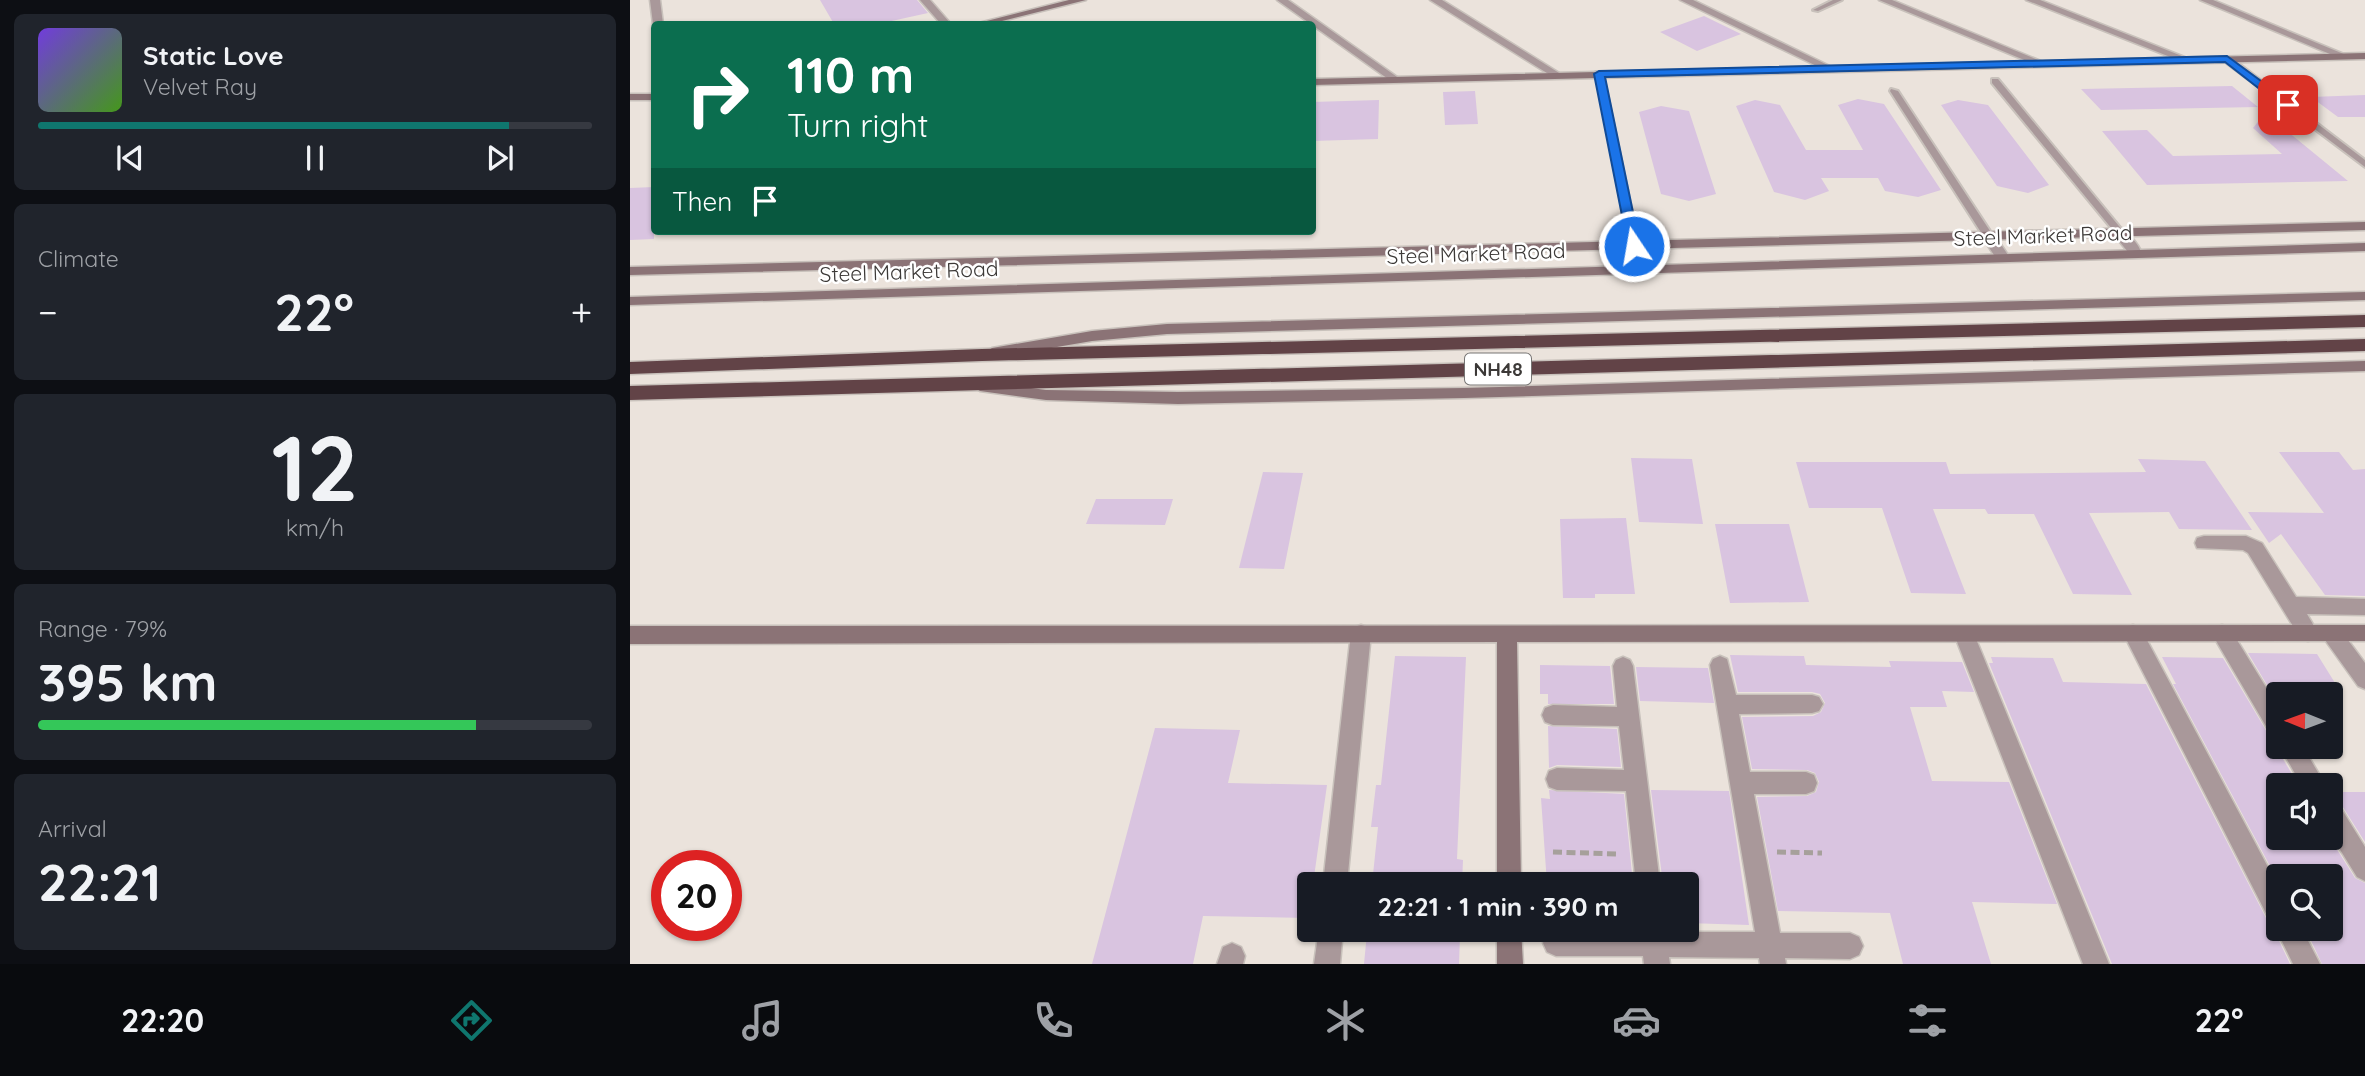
<!DOCTYPE html>
<html lang="en">
<head>
<meta charset="utf-8">
<style>
  :root { --surface:#171b24; --page:#20242c; --text:#f1f3f6; --muted:#9ea1a6; --line:#363941; --accent:#0f766e }
  body { margin:0; font-family:Quicksand,sans-serif; background:var(--page); color:var(--text); height:100vh; display:flex; flex-direction:column; font-size:26px; white-space:nowrap }
  * { box-sizing:border-box; margin:0 }
  p { font-size:23px; color:var(--muted) }
  .icon { flex:none; width:38px; height:38px; fill:none; stroke:currentColor; stroke-width:2; stroke-linecap:round; stroke-linejoin:round }
  .map { position:relative; flex:1; overflow:hidden }
  .side { display:flex; flex-direction:column; gap:14px; padding:14px; background:#0d0f14; width:630px }
  .side>* { flex:none }
  .banner { position:absolute; left:21px; top:21px; width:665px; height:214px; border-radius:7px; box-shadow:0 2px 5px #0004; background:#0b6e4f; color:#fff; overflow:hidden }
  .needle { width:46px; rotate:271deg }
  .tools { position:absolute; left:1636px; top:682px; display:grid; gap:14px }
  .tools a { display:grid; place-items:center; width:77px; height:77px; border-radius:7px; background:var(--surface); box-shadow:0 2px 5px #0004; font-size:35px }
  .speed { position:absolute; left:21px; top:850px; display:flex; gap:14px; font-size:35px; font-weight:700; text-align:center }
  .speed>* { display:grid; place-content:center; width:91px; height:91px; border-radius:50%; background:var(--surface); box-shadow:0 2px 5px #0004; line-height:1 }
  .speed .limit { border:10px solid #d22; background:#fff; color:#111 }
  .pin { position:absolute; display:grid; place-items:center; width:60px; height:60px; color:#fff; margin:-30px; border-radius:14px; box-shadow:0 4px 10px #0006 }
  .me { position:absolute; width:77px; margin:-38px; rotate:348deg; stroke-linejoin:round; filter:drop-shadow(0 0 5px #0008) }
  .turn { display:flex; align-items:center; gap:24px; height:147px; padding:0 21px; font-size:32px }
  .turn .icon { width:91px; height:91px; stroke-width:2.5 }
  .turn b { display:block; font-size:49px; line-height:60px }
  .then { display:flex; align-items:center; height:66px; padding:0 21px; background:#0003; gap:14px; font-size:26px }
  .big { font-size:52px; font-weight:700; line-height:1.1 }
  .side .tile { flex:1; display:flex; flex-direction:column; justify-content:center; gap:10px; min-width:0; padding:0 24px; border-radius:10px; background:var(--page) }
  .side .dial { align-items:center; gap:0 }
  .dial b { font-size:91px; line-height:1 }
  .song { display:flex; align-items:center; gap:21px }
  .cover { width:84px; height:84px; border-radius:10px; background:linear-gradient(135deg,hsl(260 70% 55%),hsl(100 70% 35%)) }
  .played { height:7px; border-radius:4px; background:linear-gradient(90deg,var(--accent) 85%,var(--line) 85%) }
  .keys { display:flex; justify-content:space-around; direction:ltr }
  .heat { display:flex; justify-content:space-between; align-items:center; font-size:38px; direction:ltr }
  .charge { height:10px; border-radius:5px; background:linear-gradient(90deg,#34c759 79%,var(--line) 0) }
  .trip { position:absolute; left:667px; top:872px; width:402px; height:70px; border-radius:7px; background:var(--surface); box-shadow:0 2px 5px #0004; font-weight:700; line-height:70px; text-align:center }
  .dock { display:flex; height:112px; justify-content:space-around; align-items:center; background:#090b0e; color:var(--muted) }
  .dock .icon { width:49px; height:49px }
  .dock .selected { color:var(--accent) }
  .dock b { font-size:32px; color:var(--text) }
  main { display:flex; flex:1; min-height:0 }
  .map>svg:first-child { display:block }
</style>
</head>
<body>
<main>
<section class="side">
<div class="tile">
<div class="song"><i class="cover"></i><div><b>Static Love</b><p>Velvet Ray</p></div></div>
<div class="played"></div>
<div class="keys"><svg class="icon" aria-label="previous" viewBox="0 0 24 24"><path d="M18 5L8 12l10 7zM5 5v14"/></svg><svg class="icon" aria-label="pause" viewBox="0 0 24 24"><path d="M8 5v14M16 5v14"/></svg><svg class="icon" aria-label="next" viewBox="0 0 24 24"><path d="M6 5l10 7-10 7zM19 5v14"/></svg></div>
</div>
<div class="tile"><p>Climate</p>
<div class="heat"><a>−</a><b class="big">22°</b><a>+</a></div>
</div>
<div class="tile dial"><b>12</b><p>km/h</p></div>
<div class="tile"><p>Range · 79%</p><b class="big">395 km</b><div class="charge"></div></div>
<div class="tile"><p>Arrival</p><b class="big">22:21</b></div>
</section>
<div class="map">
<svg width="1735" height="964" viewBox="0 0 1735 964">
  <rect width="100%" height="100%" fill="#ebe3dc"/>
  <!-- building -->
  <path fill="#d9c4e0" d="M 190,0 L 287,0 L 298,13 L 248,24 L 204,24 Z
    M 1074,16 L 1111,34 L 1067,51 L 1030,32 Z
    M 1602,86 L 1628,107 L 1471,110 L 1451,89 Z
    M 845,91 L 848,124 L 815,125 L 813,92 Z
    M 1735,95 L 1735,117 L 1708,117 L 1681,97 Z
    M 1228,99 L 1254,104 L 1311,190 L 1288,197 L 1255,191 L 1248,178 L 1191,178 L 1199,191 L 1175,200 L 1144,192 L 1106,106 L 1125,100 L 1150,105 L 1176,150 L 1233,150 L 1208,105 Z
    M 749,100 L 748,139 L 682,141 L 682,102 Z
    M 1328,100 L 1358,105 L 1419,185 L 1398,193 L 1367,186 L 1311,105 Z
    M 1031,106 L 1059,111 L 1086,194 L 1059,201 L 1031,194 L 1009,112 Z
    M 1635,113 L 1718,181 L 1517,185 L 1472,131 L 1517,130 L 1543,156 L 1652,154 L 1623,128 Z
    M 24,187 L 24,239 L 0,240 L 0,188 Z
    M 1649,452 L 1709,452 L 1723,470 L 1735,469 L 1735,596 L 1695,595 L 1651,534 L 1639,543 L 1618,512 L 1694,513 Z
    M 1001,458 L 1062,459 L 1073,524 L 1009,522 Z
    M 1508,459 L 1575,461 L 1622,530 L 1549,529 L 1539,512 L 1459,513 L 1502,595 L 1443,594 L 1404,514 L 1358,514 L 1355,509 L 1303,509 L 1336,594 L 1281,593 L 1252,508 L 1179,508 L 1166,462 L 1316,462 L 1320,474 L 1516,472 Z
    M 633,472 L 673,473 L 654,569 L 609,568 Z
    M 466,499 L 543,499 L 535,525 L 456,524 Z
    M 996,518 L 1005,594 L 965,594 L 965,598 L 933,598 L 930,519 Z
    M 1085,524 L 1159,524 L 1179,602 L 1100,603 Z
    M 1618,653 L 1687,654 L 1710,691 L 1640,690 Z
    M 1100,655 L 1174,656 L 1176,665 L 1261,667 L 1259,661 L 1332,662 L 1344,692 L 1312,691 L 1317,707 L 1280,707 L 1302,781 L 1379,782 L 1427,904 L 1342,902 L 1361,964 L 1273,964 L 1260,913 L 1148,911 L 1127,797 L 1177,796 L 1186,792 L 1189,782 L 1185,773 L 1177,770 L 1122,769 L 1112,717 L 1183,716 L 1191,712 L 1195,703 L 1190,694 L 1182,692 L 1108,692 Z
    M 765,656 L 836,657 L 827,859 L 833,860 L 832,884 L 742,884 L 748,827 L 741,827 L 746,785 L 751,785 Z
    M 1361,657 L 1423,658 L 1433,682 L 1516,684 L 1637,920 L 1645,924 L 1644,930 L 1660,964 L 1482,964 L 1359,663 L 1363,663 Z
    M 1532,657 L 1593,658 L 1669,786 L 1648,786 L 1648,846 L 1701,847 L 1701,840 L 1725,878 L 1735,883 L 1735,964 L 1692,964 L 1677,932 L 1701,932 L 1701,877 L 1648,877 L 1648,881 L 1543,684 L 1546,684 Z
    M 910,665 L 980,666 L 984,704 L 918,704 L 918,694 L 910,694 Z
    M 1006,667 L 1078,668 L 1084,703 L 1010,701 Z
    M 918,726 L 987,729 L 991,767 L 927,765 L 919,768 Z
    M 525,728 L 610,730 L 598,783 L 697,785 L 683,884 L 679,884 L 679,918 L 573,916 L 563,964 L 462,964 Z
    M 919,790 L 994,794 L 1003,884 L 917,884 L 911,798 L 920,799 Z
    M 1021,790 L 1099,791 L 1119,925 L 1057,923 L 1057,884 L 1033,884 Z
    M 1701,792 L 1735,792 L 1735,842 L 1711,804 L 1701,800 Z
    M 737,933 L 830,935 L 829,964 L 734,964 Z"/>
  <g fill="none" stroke-linecap="round" stroke-linejoin="round">
    <defs>
      <path id="lane" d="M 1203,0 L 1212,0 L 1188,11 L 1183,10 Z
        M 1594,57 L 1600,57 L 1735,160 L 1735,167 L 1594,61 Z
        M 966,72 L 973,74 L 1009,246 L 1004,249 L 999,246 Z
        M 1362,79 L 1368,79 L 1493,231 L 1493,235 L 1487,235 L 1362,83 Z
        M 1261,89 L 1268,91 L 1364,237 L 1362,239 L 1359,240 L 1354,237 L 1260,91 Z"/>
      <path id="street" d="M 20,0 L 30,0 L 33,24 L 23,24 Z
        M 290,0 L 300,0 L 321,24 L 311,24 Z
        M 647,0 L 658,0 L 770,79 L 761,81 Z
        M 800,0 L 812,0 L 934,76 L 925,78 Z
        M 1050,0 L 1063,0 L 1206,69 L 1197,71 Z
        M 1249,0 L 1262,0 L 1413,62 L 1404,64 Z
        M 1396,0 L 1410,0 L 1562,60 L 1553,62 Z
        M 1570,0 L 1583,0 L 1721,57 L 1712,59 Z
        M 1490,229 C 1499,232 1513,249 1512,257 L 1502,257 L 1485,236 L 1483,233 Z
        M 1359,233 L 1364,234 L 1380,258 L 1378,261 L 1368,261 L 1352,237 Z
        M 1574,536 L 1616,536 L 1632,543 L 1666,597 L 1735,599 L 1735,615 L 1677,614 L 1688,633 L 1685,639 L 1678,641 L 1671,639 L 1618,553 L 1613,550 L 1567,548 L 1565,543 L 1567,538 Z
        M 731,625 L 738,627 L 741,633 L 717,884 L 693,884 L 721,633 L 724,627 Z
        M 1503,625 L 1510,627 L 1648,886 L 1648,929 L 1672,929 L 1690,964 L 1663,964 L 1646,929 L 1648,922 L 1639,919 L 1493,633 L 1496,627 Z
        M 1592,625 L 1599,627 L 1648,707 L 1648,736 L 1640,733 L 1585,639 L 1582,633 L 1585,627 Z
        M 1334,626 L 1341,628 L 1344,634 L 1479,964 L 1453,964 L 1324,634 L 1327,628 Z
        M 1702,626 L 1709,628 L 1735,663 L 1735,689 L 1728,686 L 1695,640 L 1692,634 L 1695,628 Z
        M 1090,656 L 1097,659 L 1106,695 L 1182,695 L 1189,697 L 1193,704 L 1189,711 L 1182,713 L 1109,714 L 1120,772 L 1176,772 L 1184,775 L 1187,783 L 1184,791 L 1176,794 L 1124,794 L 1150,933 L 1220,933 L 1229,937 L 1233,946 L 1229,955 L 1220,959 L 1155,958 L 1156,964 L 1130,964 L 1129,958 L 1039,957 L 1040,964 L 1014,964 L 1013,956 L 926,956 L 917,952 L 913,943 L 917,934 L 926,930 L 1035,929 L 1036,932 L 1125,932 L 1080,665 L 1083,659 Z
        M 993,657 L 1000,660 L 1003,666 L 1030,884 L 1006,884 L 996,791 L 927,790 L 919,787 L 916,779 L 919,771 L 927,768 L 994,770 L 989,726 L 923,725 L 915,722 L 912,715 L 915,708 L 923,705 L 987,707 L 983,666 L 986,660 Z
        M 1650,747 L 1673,747 L 1696,786 L 1672,786 Z
        M 1701,802 L 1709,805 L 1735,847 L 1735,881 L 1727,877 L 1701,835 Z
        M 689,929 L 713,929 L 710,964 L 684,964 Z
        M 602,943 L 611,947 L 615,956 L 613,964 L 587,964 L 593,947 Z"/>
      <path id="secondary" d="M 439,0 L 456,0 L 360,24 L 345,24 Z
        M 1735,53 L 1735,59 L 682,85 L 682,79 Z
        M 0,94 L 24,94 L 24,100 L 0,100 Z
        M 1735,222 L 1735,230 L 0,275 L 0,267 Z
        M 1735,243 L 1735,251 L 0,305 L 0,297 Z
        M 1735,292 L 1735,300 L 537,334 L 462,341 L 362,358 L 354,353 L 362,348 L 462,331 L 537,324 Z
        M 1735,361 L 1735,371 L 834,398 L 548,404 L 416,400 L 350,391 L 342,386 L 350,381 L 416,390 L 548,392 L 834,388 Z
        M 1735,625 L 1735,641 L 887,642 L 891,884 L 867,884 L 867,642 L 0,644 L 0,626 Z
        M 867,929 L 891,929 L 893,964 L 867,964 Z"/>
      <path id="highway" d="M 1735,315 L 1735,327 L 352,361 L 0,374 L 0,362 L 352,349 Z
        M 1735,339 L 1735,351 L 0,400 L 0,386 Z"/>
    </defs>
    <!-- lane casing -->
    <use href="#lane" stroke="#c8c1bb" stroke-width="4"/>
    <!-- street casing -->
    <use href="#street" stroke="#c8c1bb" stroke-width="3"/>
    <!-- secondary casing -->
    <use href="#secondary" stroke="#c8c1bb" stroke-width="3"/>
    <!-- highway casing -->
    <use href="#highway" stroke="#c8c1bb" stroke-width="3"/>
    <!-- path -->
    <path stroke="#a6a09b" stroke-width="5" stroke-dasharray="9 4.5" stroke-linecap="butt" d="M 923,852 L 989,854
      M 1147,852 L 1192,853"/>
    <!-- lane -->
    <use href="#lane" fill="#a9989a" fill-rule="evenodd"/>
    <!-- street -->
    <use href="#street" fill="#a9989a" fill-rule="evenodd"/>
    <!-- secondary -->
    <use href="#secondary" fill="#8b7376" fill-rule="evenodd"/>
    <!-- highway -->
    <use href="#highway" fill="#624347" fill-rule="evenodd"/>
  </g>
  <!-- route -->
  <path fill="#1a73e8" stroke="#114b97" stroke-width="2" d="M 1597,56 L 1661,103 L 1661,108 L 1654,108 L 1595,62 L 975,77 L 1010,246 L 1004,250 L 998,246 L 964,74 L 969,71 Z"/>
  <g text-anchor="middle" stroke-width="5" stroke-linejoin="round" paint-order="stroke">
    <!-- shield labels -->
    <rect fill="#fff" stroke="#767473" stroke-width="2" x="835" y="353.5" width="66" height="31" rx="5"/>
    <g font-size="19" font-weight="bold" fill="#3c3937">
      <text x="868" y="376">NH48</text>
    </g>
    <!-- street labels -->
    <g font-size="21" fill="#3c3937" stroke="#fff">
      <text transform="translate(1413 236) rotate(-2)" y="7">Steel Market Road</text>
      <text transform="translate(846 254) rotate(-2)" y="7">Steel Market Road</text>
      <text transform="translate(279 272) rotate(-2)" y="7">Steel Market Road</text>
    </g>
  </g>
</svg>
<div class="tools">
<a><svg class="needle" viewBox="-14 -14 28 28"><path d="M0-13l5 13h-10z" fill="#e53935"/><path d="M0 13l5-13h-10z" fill="#9ea1a6"/></svg></a>
<a><svg class="icon" aria-label="sound" viewBox="0 0 24 24"><path d="M4 9h4l5-4v14l-5-4H4zM17 9q2 3 0 6"/></svg></a>
<a><svg class="icon" aria-label="search" viewBox="0 0 24 24"><circle cx="10" cy="10" r="6"/><path d="M15 15l6 6"/></svg></a>
</div>
<div class="speed"><div class="limit">20</div></div>
<div class="pin" style="left:1658px;top:105px;background:#d93025"><svg class="icon" aria-label="arrive" viewBox="0 0 24 24"><path d="M6 21V4h12l-3 4 3 4H6"/></svg></div>
<svg class="me" style="left:1004px;top:246px" viewBox="-20 -20 40 40"><circle r="17" fill="#1a73e8" stroke="#fff" stroke-width="3"/><path d="M0-11L8 9 0 5-8 9z" fill="#fff"/></svg>
<div class="trip">22:21 · 1 min · 390 m</div>
<div class="banner">
<div class="turn"><svg class="icon" aria-label="right" viewBox="0 0 24 24"><path d="M7 20v-9h11M14 6l5 5-5 5"/></svg><div><b>110 m</b>Turn right</div></div>
<div class="then">Then<svg class="icon" aria-label="arrive" viewBox="0 0 24 24"><path d="M6 21V4h12l-3 4 3 4H6"/></svg></div>
</div>
</div>
</main>
<nav class="dock">
<b>22:20</b>
<svg class="icon selected" aria-label="directions" viewBox="0 0 24 24"><path d="M12 3l9 9-9 9-9-9zM9 14v-3h6M13 9l2 2-2 2"/></svg>
<svg class="icon" aria-label="music" viewBox="0 0 24 24"><path d="M9 18V5l10-2v13"/><circle cx="6" cy="18" r="3"/><circle cx="16" cy="16" r="3"/></svg>
<svg class="icon" aria-label="phone" viewBox="0 0 24 24"><path d="M5 4h4l2 5-3 2q2 4 5 5l2-3 5 2v4C11 20 4 13 5 4z"/></svg>
<svg class="icon" aria-label="climate" viewBox="0 0 24 24"><path d="M12 3v18M4 7l16 10M4 17L20 7"/></svg>
<svg class="icon" aria-label="car" viewBox="0 0 24 24"><path d="M5 17H2v-5l4-1 3-4h7l3 4 3 1v5h-3M9 17h6M6 11h13"/><circle cx="7" cy="17" r="2"/><circle cx="17" cy="17" r="2"/></svg>
<svg class="icon" aria-label="filters" viewBox="0 0 24 24"><path d="M4 7h16M4 17h16"/><circle cx="9" cy="7" r="2"/><circle cx="15" cy="17" r="2"/></svg>
<b>22°</b>
</nav>
</body>
</html>
